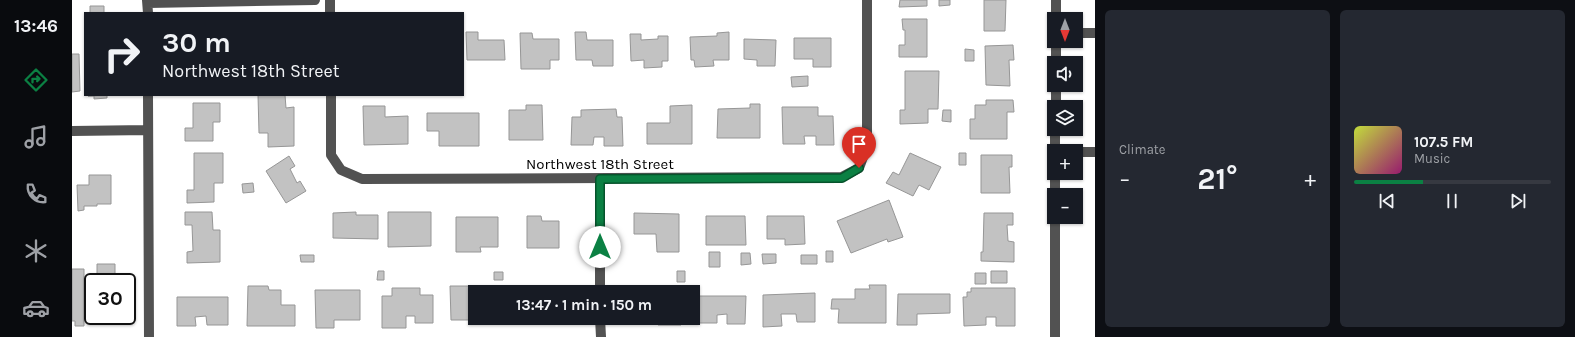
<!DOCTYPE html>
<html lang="en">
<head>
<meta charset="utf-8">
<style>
  :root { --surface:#171b24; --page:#242831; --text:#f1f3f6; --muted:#9ea1a6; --line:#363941; --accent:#0b8043 }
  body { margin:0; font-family:Karla,sans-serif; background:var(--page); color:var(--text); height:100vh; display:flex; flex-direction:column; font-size:15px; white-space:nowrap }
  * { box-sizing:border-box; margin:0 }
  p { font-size:13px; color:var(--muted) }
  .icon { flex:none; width:22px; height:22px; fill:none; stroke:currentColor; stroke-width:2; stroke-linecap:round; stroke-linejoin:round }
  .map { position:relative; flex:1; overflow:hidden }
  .details { display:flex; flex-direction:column; gap:10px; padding:10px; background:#0d0f14; width:480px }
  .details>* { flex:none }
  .top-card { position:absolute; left:12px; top:12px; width:380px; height:84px; border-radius:0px; box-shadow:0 1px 3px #0004; background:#171b24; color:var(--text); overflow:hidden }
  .needle { width:26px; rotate:180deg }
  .fabs { position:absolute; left:975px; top:12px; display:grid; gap:8px }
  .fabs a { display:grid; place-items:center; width:36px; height:36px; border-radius:0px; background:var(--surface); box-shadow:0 1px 3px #0004; font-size:20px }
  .speed { position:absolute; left:12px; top:273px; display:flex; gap:8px; font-size:20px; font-weight:700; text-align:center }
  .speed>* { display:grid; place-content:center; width:52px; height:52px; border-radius:50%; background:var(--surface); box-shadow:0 1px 3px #0004; line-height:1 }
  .speed .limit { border:2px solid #111; border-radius:6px; background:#fff; color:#111 }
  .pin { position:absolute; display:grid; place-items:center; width:34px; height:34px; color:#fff; margin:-41px -17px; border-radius:50% 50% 50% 0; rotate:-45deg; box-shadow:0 0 4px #0007 }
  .pin .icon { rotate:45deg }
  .me { position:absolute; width:44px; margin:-22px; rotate:0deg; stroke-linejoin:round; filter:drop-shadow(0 0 3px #0008) }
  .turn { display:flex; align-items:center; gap:14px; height:84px; padding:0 12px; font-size:18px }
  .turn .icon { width:52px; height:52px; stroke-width:2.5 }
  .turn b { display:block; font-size:28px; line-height:34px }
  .big { font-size:30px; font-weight:700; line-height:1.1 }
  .details .card { flex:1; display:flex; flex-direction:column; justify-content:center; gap:6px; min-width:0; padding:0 14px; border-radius:6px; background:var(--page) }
  .song { display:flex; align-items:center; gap:12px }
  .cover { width:48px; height:48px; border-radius:6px; background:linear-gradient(135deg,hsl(70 70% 55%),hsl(320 70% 35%)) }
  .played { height:4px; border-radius:2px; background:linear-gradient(90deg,var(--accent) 35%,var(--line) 35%) }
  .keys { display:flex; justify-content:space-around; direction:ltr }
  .heat { display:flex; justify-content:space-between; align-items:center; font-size:22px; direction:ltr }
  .details .tiles { flex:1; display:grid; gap:10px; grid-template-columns:repeat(2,1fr) }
  .trip { position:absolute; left:396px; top:285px; width:232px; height:40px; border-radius:0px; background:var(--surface); box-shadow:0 1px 3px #0004; font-weight:700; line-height:40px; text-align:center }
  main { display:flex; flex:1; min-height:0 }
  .dock { display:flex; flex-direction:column; width:72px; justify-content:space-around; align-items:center; background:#090b0e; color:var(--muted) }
  .dock .icon { width:28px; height:28px }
  .dock .selected { color:var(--accent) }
  .dock b { font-size:18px; color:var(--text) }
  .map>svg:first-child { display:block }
</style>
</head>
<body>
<main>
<nav class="dock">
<b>13:46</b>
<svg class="icon selected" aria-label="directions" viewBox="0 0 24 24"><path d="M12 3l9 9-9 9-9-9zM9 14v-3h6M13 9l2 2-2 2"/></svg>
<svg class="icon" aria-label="music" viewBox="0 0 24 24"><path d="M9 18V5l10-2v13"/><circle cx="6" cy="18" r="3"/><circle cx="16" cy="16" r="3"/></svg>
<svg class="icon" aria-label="phone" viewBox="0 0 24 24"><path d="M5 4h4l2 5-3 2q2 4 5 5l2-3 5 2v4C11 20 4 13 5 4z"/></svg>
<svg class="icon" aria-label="climate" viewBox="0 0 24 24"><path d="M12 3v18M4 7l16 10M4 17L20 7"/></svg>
<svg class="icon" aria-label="car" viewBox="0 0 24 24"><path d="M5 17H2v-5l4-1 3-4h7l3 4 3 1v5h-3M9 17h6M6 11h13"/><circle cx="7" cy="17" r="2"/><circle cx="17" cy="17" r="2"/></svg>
</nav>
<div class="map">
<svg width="1023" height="337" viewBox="0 0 1023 337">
  <rect width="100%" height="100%" fill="#fff"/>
  <!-- building -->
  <path fill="#c2c2c2" stroke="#969696" d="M 828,0 L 855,0 L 855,6 L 827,7 Z
    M 867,0 L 878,0 L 878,5 L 867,6 Z
    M 912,0 L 934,0 L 933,31 L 912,31 Z
    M 18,6 L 32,6 L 32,13 L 18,13 Z
    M 830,19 L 855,19 L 855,57 L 827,57 L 827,45 L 833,45 L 833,30 L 831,30 Z
    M 394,32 L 406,32 L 406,40 L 432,40 L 433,60 L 395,60 Z
    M 503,32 L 514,32 L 515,40 L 541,40 L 541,66 L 521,66 L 520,60 L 504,60 Z
    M 657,32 L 657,60 L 641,60 L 642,66 L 623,67 L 622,60 L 619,60 L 618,37 L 645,36 L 645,33 Z
    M 448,33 L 460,33 L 461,39 L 487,39 L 487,60 L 478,60 L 478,69 L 449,69 Z
    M 558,34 L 569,34 L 569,40 L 586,39 L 586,36 L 596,36 L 596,61 L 590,61 L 590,67 L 572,68 L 572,60 L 559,61 Z
    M 722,38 L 759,38 L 759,67 L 741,67 L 741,59 L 722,59 Z
    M 672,39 L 704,40 L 703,66 L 685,66 L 685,60 L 672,59 Z
    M 941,45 L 942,60 L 937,60 L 938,86 L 914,85 L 913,46 Z
    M 893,49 L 902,50 L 902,61 L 893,61 Z
    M 0,54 L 7,54 L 8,91 L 0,92 Z
    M 833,71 L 867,71 L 866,109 L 856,109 L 856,123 L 828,124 L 828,110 L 833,110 Z
    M 736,76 L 736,86 L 720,87 L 719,77 Z
    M 35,95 L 35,98 L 22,99 L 22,96 L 16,96 Z
    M 186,95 L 213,95 L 214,108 L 222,107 L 222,146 L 196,147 L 196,133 L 187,133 Z
    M 914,100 L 941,100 L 942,112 L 935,112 L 935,139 L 898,139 L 898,119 L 903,119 L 903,105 L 914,105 Z
    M 121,103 L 148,103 L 148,122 L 141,122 L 141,141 L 113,141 L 113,128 L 121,128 Z
    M 678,104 L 688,104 L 688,138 L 645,138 L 646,109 L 678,108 Z
    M 454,105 L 470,105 L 471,140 L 437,140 L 437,110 L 454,110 Z
    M 620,105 L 620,144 L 575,144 L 575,123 L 598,123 L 598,106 Z
    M 291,106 L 313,106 L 313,117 L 336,116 L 336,144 L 292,145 Z
    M 710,107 L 746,107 L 746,116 L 761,116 L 762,145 L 744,145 L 744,136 L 732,136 L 733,144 L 711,144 Z
    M 544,109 L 545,117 L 550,117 L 551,146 L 532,146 L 532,137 L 522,137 L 521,145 L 499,145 L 500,117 L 509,117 L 509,110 Z
    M 871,110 L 879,110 L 879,122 L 870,121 Z
    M 355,113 L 407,113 L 407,146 L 367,146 L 367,131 L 355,131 Z
    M 122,153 L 151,153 L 151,183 L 142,183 L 142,202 L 115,203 L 115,190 L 122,190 Z
    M 838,153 L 869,167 L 857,190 L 847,185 L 841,196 L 814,183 L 821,172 L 827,175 Z
    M 887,153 L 894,153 L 894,165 L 887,165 Z
    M 909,155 L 940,155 L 940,167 L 937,167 L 938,193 L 909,193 Z
    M 217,156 L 223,166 L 218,169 L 225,183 L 228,181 L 234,191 L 214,203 L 194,171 Z
    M 17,175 L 39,175 L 39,204 L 25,204 L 25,206 L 12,206 L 12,210 L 6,211 L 5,185 L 17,185 Z
    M 181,183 L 182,192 L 171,193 L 170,184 Z
    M 817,200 L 831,237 L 816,242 L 815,239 L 779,253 L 765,221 Z
    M 113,212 L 140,212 L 141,230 L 148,230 L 148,262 L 115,263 L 115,252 L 121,251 L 120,225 L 113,225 Z
    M 284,212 L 284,215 L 306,215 L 306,239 L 261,238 L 261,213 Z
    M 316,212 L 359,212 L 359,246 L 316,247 Z
    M 562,213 L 607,214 L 607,252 L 585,252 L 584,234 L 562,234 Z
    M 912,213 L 941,213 L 941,225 L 935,225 L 936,241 L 942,242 L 942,262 L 909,261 L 909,252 L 911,252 Z
    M 455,216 L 469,216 L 470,221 L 487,221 L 487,248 L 455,248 Z
    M 634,216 L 673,216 L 674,245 L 634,245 Z
    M 695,216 L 732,216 L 733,244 L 713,245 L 713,239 L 695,239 Z
    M 384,217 L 426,217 L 426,247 L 408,247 L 409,252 L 384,252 Z
    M 754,251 L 761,251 L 761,262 L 754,262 Z
    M 637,252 L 648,252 L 648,267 L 637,267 Z
    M 669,253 L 678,253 L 679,264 L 669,265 Z
    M 690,254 L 704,254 L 704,263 L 691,264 Z
    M 228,255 L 242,255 L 242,262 L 229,262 Z
    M 729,255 L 745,255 L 745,264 L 729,264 Z
    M 25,264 L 43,264 L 43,282 L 25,282 Z
    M 0,269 L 12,269 L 12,326 L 3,326 L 3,321 L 0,321 Z
    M 306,271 L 312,271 L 312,280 L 305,280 Z
    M 605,271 L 613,271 L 613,282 L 605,282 Z
    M 919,271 L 935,271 L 935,283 L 919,283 Z
    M 422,272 L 431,272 L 431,280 L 422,280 Z
    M 903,273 L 914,273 L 914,284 L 903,284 Z
    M 797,285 L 814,285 L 814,323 L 766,323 L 767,309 L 759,309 L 760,299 L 783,299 L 783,289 L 798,289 Z
    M 176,286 L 196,286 L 197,290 L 209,290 L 209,305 L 223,305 L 223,326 L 175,326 Z
    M 378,286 L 412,286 L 412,292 L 403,292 L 403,314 L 401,314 L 401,320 L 379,320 Z
    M 320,288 L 348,288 L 348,295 L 361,295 L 361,323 L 343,323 L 343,316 L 334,316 L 334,328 L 310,328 L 310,296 L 320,296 Z
    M 899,288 L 943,288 L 943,326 L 924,326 L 924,317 L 914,317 L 914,325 L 892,326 L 891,297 L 895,297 L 895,292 L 899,292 Z
    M 479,289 L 480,292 L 452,292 L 452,290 Z
    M 243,290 L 288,290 L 288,320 L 262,320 L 262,328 L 244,328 Z
    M 743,293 L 743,322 L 725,322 L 724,314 L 709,314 L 710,326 L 691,327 L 691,295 Z
    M 826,294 L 878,294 L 878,313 L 845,314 L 845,325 L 825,325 Z
    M 623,296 L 674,296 L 673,324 L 655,324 L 655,314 L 645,315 L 645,323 L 623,323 Z
    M 105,297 L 156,297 L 156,325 L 135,325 L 134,316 L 123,317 L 124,326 L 105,326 Z
    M 443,318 L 464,318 L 464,324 L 443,324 Z
    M 586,318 L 609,318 L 609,325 L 586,325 Z"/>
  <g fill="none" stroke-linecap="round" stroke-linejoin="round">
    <!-- minor -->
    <path stroke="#525252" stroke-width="10" d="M 75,0 L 76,13
      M 258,0 L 258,13
      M 984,0 L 984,19
      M 76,3 L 243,0
      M 1004,33 L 1023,33
      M 984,63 L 984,41
      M 76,95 L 77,337
      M 259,95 L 259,155 L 269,170 L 290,179 L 770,177 L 787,168 L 795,146 L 795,0
      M 984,107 L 984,85
      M 0,131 L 76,130
      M 983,151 L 983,129
      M 1004,152 L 1023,152
      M 528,179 L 528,292
      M 983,195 L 983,173
      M 528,318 L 529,337
      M 983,337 L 983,217"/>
  </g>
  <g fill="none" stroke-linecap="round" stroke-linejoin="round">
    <defs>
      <path id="route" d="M 528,247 L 528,179 L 770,178 L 787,168"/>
    </defs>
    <!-- route casing -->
    <use href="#route" stroke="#07532c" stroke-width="10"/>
    <!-- route -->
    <use href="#route" stroke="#0b8043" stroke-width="7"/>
  </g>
  <g text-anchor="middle" stroke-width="3.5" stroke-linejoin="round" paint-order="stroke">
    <!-- street labels -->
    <g font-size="15" fill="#000" stroke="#fff">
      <text x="528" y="169">Northwest 18th Street</text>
    </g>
  </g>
</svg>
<div class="fabs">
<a><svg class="needle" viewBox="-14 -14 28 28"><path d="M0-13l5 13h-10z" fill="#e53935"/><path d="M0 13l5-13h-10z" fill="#9ea1a6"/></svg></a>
<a><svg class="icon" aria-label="sound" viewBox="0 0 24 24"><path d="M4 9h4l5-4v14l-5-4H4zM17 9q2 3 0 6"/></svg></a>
<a><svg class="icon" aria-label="layers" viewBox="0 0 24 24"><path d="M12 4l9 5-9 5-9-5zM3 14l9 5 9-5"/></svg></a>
<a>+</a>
<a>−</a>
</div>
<div class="speed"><div class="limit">30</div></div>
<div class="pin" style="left:787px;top:168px;background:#d93025"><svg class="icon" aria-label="arrive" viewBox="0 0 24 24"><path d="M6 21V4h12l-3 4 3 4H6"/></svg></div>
<svg class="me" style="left:528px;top:247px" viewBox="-20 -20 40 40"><circle r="19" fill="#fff"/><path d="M0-13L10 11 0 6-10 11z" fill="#0b8043"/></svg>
<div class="trip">13:47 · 1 min · 150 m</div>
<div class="top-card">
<div class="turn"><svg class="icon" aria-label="right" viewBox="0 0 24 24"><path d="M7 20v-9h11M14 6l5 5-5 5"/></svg><div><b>30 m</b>Northwest 18th Street</div></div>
</div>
</div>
<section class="details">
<div class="tiles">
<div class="card"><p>Climate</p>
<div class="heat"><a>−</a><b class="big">21°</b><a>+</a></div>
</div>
<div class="card">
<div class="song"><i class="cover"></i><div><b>107.5 FM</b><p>Music</p></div></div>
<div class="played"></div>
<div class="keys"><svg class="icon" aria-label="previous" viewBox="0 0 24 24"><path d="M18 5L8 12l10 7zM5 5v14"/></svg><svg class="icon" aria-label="pause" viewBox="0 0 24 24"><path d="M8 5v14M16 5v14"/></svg><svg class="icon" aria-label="next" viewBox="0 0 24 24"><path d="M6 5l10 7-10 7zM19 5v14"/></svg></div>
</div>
</div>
</section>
</main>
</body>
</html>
